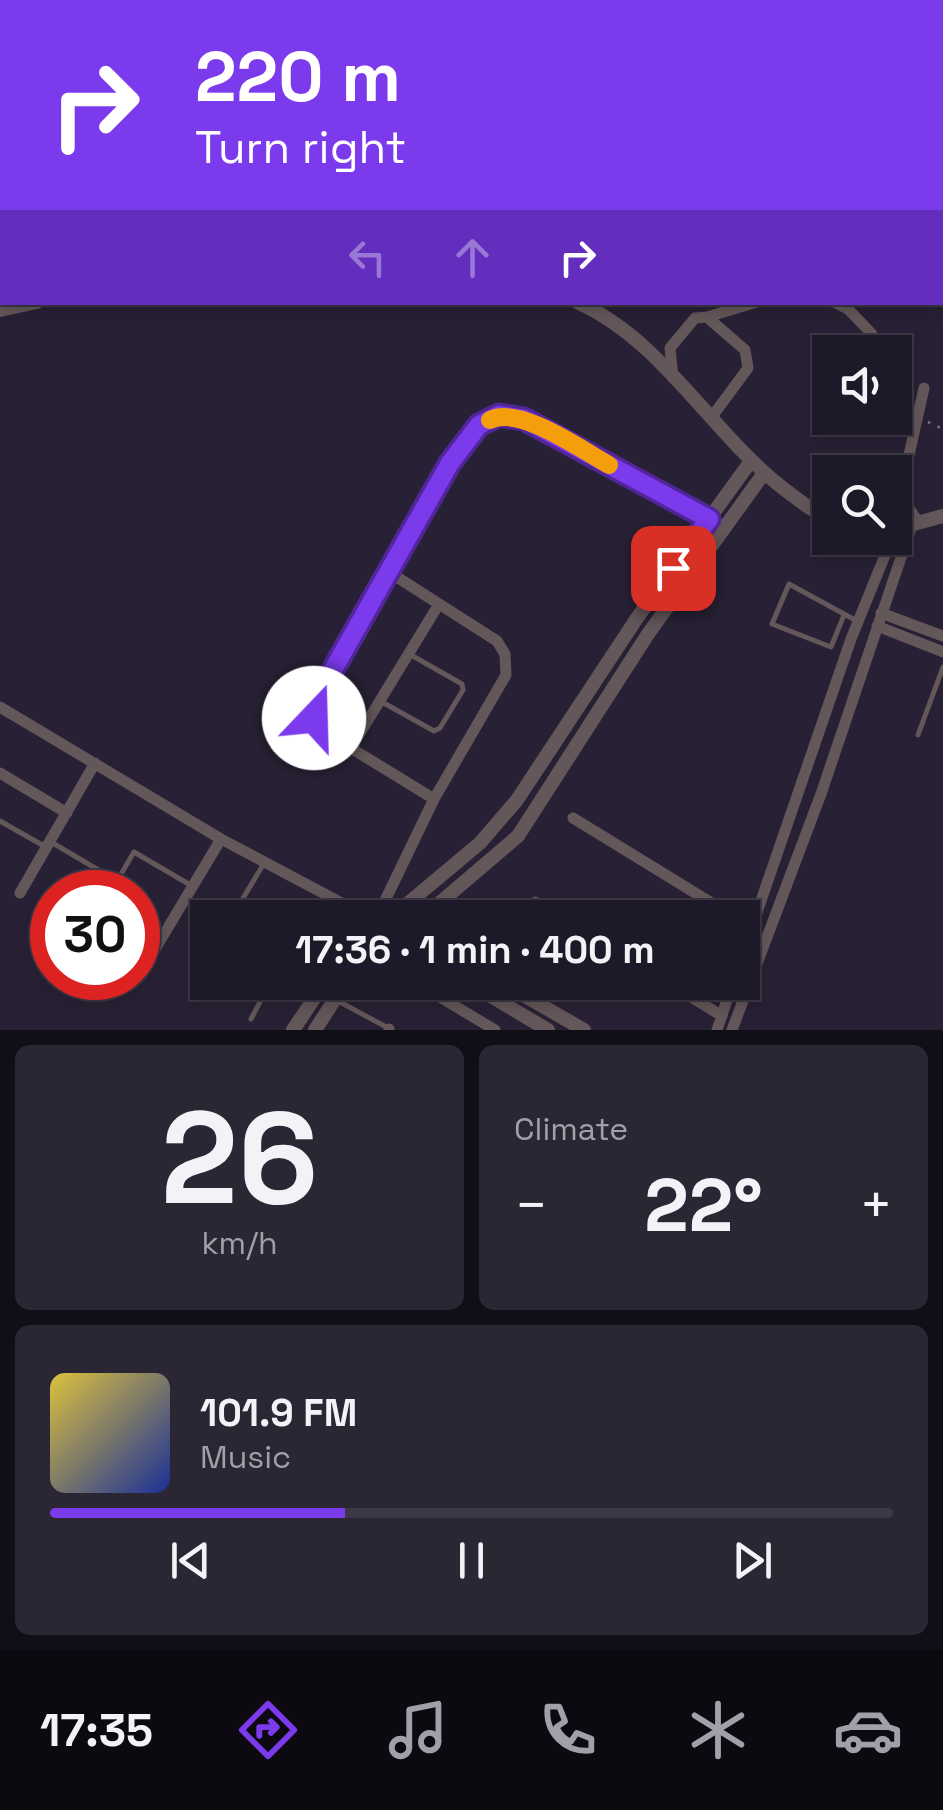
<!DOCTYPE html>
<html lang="en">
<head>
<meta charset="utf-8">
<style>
  :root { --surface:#1e1928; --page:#2b2634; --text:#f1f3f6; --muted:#a1a0a8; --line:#3c3845; --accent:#7c3aed }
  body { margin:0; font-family:"Space Grotesk",sans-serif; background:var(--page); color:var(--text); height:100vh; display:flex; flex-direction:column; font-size:38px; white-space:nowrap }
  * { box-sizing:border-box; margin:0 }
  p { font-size:32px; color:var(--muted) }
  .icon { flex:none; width:55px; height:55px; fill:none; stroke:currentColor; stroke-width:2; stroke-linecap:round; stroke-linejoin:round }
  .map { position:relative; height:1030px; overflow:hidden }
  .sheet { display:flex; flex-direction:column; gap:15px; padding:15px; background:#100e16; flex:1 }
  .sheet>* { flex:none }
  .hud { position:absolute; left:0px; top:0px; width:945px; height:305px; box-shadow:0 5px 15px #0003,0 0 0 2px var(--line); background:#7c3aed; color:#fff; overflow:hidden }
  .buttons { position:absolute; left:812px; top:335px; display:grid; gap:20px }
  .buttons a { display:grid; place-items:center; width:100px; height:100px; border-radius:0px; background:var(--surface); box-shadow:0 5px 15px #0003,0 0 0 2px var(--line); font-size:50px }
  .speed { position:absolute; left:30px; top:870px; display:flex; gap:20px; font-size:50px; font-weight:700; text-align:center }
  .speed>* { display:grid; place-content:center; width:130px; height:130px; border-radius:50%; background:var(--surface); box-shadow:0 5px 15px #0003,0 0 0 2px var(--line); line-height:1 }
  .speed .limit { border:15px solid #d22; background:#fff; color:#111 }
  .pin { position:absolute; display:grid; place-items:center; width:85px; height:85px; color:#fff; margin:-42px; border-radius:20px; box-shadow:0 5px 15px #0006 }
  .me { position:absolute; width:110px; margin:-55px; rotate:21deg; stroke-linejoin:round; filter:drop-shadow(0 0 8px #0008) }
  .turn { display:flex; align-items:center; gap:35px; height:210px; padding:0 30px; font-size:45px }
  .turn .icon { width:130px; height:130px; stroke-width:2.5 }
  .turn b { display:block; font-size:70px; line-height:85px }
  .lanes { display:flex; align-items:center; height:95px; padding:0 30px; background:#0003; justify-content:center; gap:50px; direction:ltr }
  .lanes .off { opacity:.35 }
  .big { font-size:75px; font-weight:700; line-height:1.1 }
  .sheet .widget { flex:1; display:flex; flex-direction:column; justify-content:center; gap:15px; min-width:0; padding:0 35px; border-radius:15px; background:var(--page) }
  .sheet .dial { align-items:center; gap:0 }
  .dial b { font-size:130px; line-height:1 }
  .song { display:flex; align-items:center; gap:30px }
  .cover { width:120px; height:120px; border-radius:15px; background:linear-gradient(135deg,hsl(50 70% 55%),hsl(230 70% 35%)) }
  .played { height:10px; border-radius:5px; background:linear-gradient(90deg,var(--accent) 35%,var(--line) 35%) }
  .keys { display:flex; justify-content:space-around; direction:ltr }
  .heat { display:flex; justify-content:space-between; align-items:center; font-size:55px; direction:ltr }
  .sheet .tiles { flex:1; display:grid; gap:15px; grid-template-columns:1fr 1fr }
  .widget:last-child { grid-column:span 2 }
  .trip { position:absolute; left:190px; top:900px; width:570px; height:100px; border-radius:0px; background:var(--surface); box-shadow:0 5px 15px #0003,0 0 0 2px var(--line); font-weight:700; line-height:100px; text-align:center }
  .tab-bar { display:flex; height:160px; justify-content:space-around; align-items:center; background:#0c0a10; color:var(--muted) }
  .tab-bar .icon { width:70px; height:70px }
  .tab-bar .on { color:var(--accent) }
  .tab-bar b { font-size:45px; color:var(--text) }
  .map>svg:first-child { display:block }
</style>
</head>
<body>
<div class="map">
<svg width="943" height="1030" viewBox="0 0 943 1030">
  <rect width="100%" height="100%" fill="#282135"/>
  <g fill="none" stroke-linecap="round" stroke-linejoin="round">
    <!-- path -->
    <path stroke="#777282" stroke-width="2.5" stroke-dasharray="2.5 8" stroke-linecap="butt" d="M 928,422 L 943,429"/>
    <!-- service -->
    <path stroke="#645759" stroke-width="5" d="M 844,615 L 831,647 L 772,624 L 789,584 L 855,620
      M 382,702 L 434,731 L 440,728 L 463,690 L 462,684 L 411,655
      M 918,735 L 943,667
      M 0,821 L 44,846
      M 51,842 L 117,881 L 134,852 L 192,886
      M 231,918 L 263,865
      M 338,1001 L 390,1029
      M 251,1019 L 262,998 L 257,982"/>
    <!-- minor -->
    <path stroke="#645759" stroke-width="11" d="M 834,302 L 848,309 L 872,334
      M 707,317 L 757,302
      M 673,378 L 670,348 L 695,318 L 707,317 L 745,350 L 748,368 L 711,418
      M 919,523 L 900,495 L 924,388
      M 881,613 L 943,636
      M 877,626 L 943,652
      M 0,707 L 221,839 L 370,918
      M 351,748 L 439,604
      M 0,773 L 67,813
      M 434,799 L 323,731 L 312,707 L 450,463 L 479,425 L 499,415 L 524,419 L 725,527
      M 573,818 L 736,918
      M 20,893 L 95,763
      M 535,902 L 560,918
      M 380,911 L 434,799 L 506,675 L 505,654 L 497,641 L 389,572
      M 742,956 L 851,639 L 892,538
      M 145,966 L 221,839
      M 415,982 L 495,1030
      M 667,982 L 722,1016
      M 389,1030 L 389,1029
      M 717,1030 L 733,982
      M 732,1030 L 821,794 L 912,525"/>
    <!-- tertiary -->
    <path stroke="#645759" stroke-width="14" d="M 577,302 C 663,340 711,433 784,489 C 799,500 812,512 830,517
      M 0,310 L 37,302
      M 895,529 L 943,516
      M 400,910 L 480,843 L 517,800 L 637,618 L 751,461
      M 374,918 L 390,908 L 408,918
      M 422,918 L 518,836 L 648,634 L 764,473
      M 467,982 L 548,1030
      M 501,982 L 584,1030
      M 293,1030 L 325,982
      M 315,1030 L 346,982"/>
  </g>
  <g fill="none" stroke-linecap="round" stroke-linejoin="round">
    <defs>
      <path id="route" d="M 314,718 L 312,707 L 450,463 L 479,425 L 499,415 L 524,419 L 709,519 L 673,568"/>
    </defs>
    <!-- route casing -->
    <use href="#route" stroke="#51269a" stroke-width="25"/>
    <!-- route -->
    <use href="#route" stroke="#7c3aed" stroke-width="18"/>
    <!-- slow -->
    <path stroke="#f59e0b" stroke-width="18" d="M 490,420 C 519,405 582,450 609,465"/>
  </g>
</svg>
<div class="buttons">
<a><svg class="icon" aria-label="sound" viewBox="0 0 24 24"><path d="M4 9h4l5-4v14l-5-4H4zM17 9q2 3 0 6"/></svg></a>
<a><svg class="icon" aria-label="search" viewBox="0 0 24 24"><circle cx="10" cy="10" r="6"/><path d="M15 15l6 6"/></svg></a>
</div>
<div class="speed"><div class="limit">30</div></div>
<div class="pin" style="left:673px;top:568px;background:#d93025"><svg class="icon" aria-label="arrive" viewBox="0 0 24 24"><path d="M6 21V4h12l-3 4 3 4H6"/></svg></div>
<svg class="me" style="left:314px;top:718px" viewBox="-20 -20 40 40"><circle r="19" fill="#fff"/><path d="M0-13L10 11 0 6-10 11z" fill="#7c3aed"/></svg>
<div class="trip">17:36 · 1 min · 400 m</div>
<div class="hud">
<div class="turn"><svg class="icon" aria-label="right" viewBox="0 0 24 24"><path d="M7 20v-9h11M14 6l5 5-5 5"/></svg><div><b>220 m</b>Turn right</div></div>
<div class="lanes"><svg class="icon off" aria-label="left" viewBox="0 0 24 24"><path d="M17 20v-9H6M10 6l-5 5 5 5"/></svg><svg class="icon off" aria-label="ahead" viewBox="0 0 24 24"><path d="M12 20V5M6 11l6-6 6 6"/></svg><svg class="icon" aria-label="right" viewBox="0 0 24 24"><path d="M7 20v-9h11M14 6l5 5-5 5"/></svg></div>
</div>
</div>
<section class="sheet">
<div class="tiles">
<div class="widget dial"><b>26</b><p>km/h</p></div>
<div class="widget"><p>Climate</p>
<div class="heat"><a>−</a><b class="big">22°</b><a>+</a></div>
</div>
<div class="widget">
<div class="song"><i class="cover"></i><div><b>101.9 FM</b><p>Music</p></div></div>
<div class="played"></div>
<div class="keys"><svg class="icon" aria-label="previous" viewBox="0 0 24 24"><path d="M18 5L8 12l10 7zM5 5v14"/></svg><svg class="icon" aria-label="pause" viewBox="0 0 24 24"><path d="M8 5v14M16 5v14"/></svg><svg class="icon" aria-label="next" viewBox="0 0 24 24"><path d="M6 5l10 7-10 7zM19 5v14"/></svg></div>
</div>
</div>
</section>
<nav class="tab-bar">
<b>17:35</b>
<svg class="icon on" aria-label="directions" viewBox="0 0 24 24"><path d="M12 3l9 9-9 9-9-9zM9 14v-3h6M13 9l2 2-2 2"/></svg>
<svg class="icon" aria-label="music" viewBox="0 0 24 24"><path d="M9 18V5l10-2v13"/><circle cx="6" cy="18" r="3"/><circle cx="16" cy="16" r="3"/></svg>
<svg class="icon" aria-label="phone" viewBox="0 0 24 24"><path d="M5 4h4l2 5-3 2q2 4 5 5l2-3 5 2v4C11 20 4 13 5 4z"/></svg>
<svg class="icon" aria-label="climate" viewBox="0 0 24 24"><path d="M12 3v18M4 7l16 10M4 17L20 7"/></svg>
<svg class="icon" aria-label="car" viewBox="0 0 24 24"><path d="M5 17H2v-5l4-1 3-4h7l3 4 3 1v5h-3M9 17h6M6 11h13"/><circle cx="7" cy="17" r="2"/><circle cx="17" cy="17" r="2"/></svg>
</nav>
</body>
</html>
